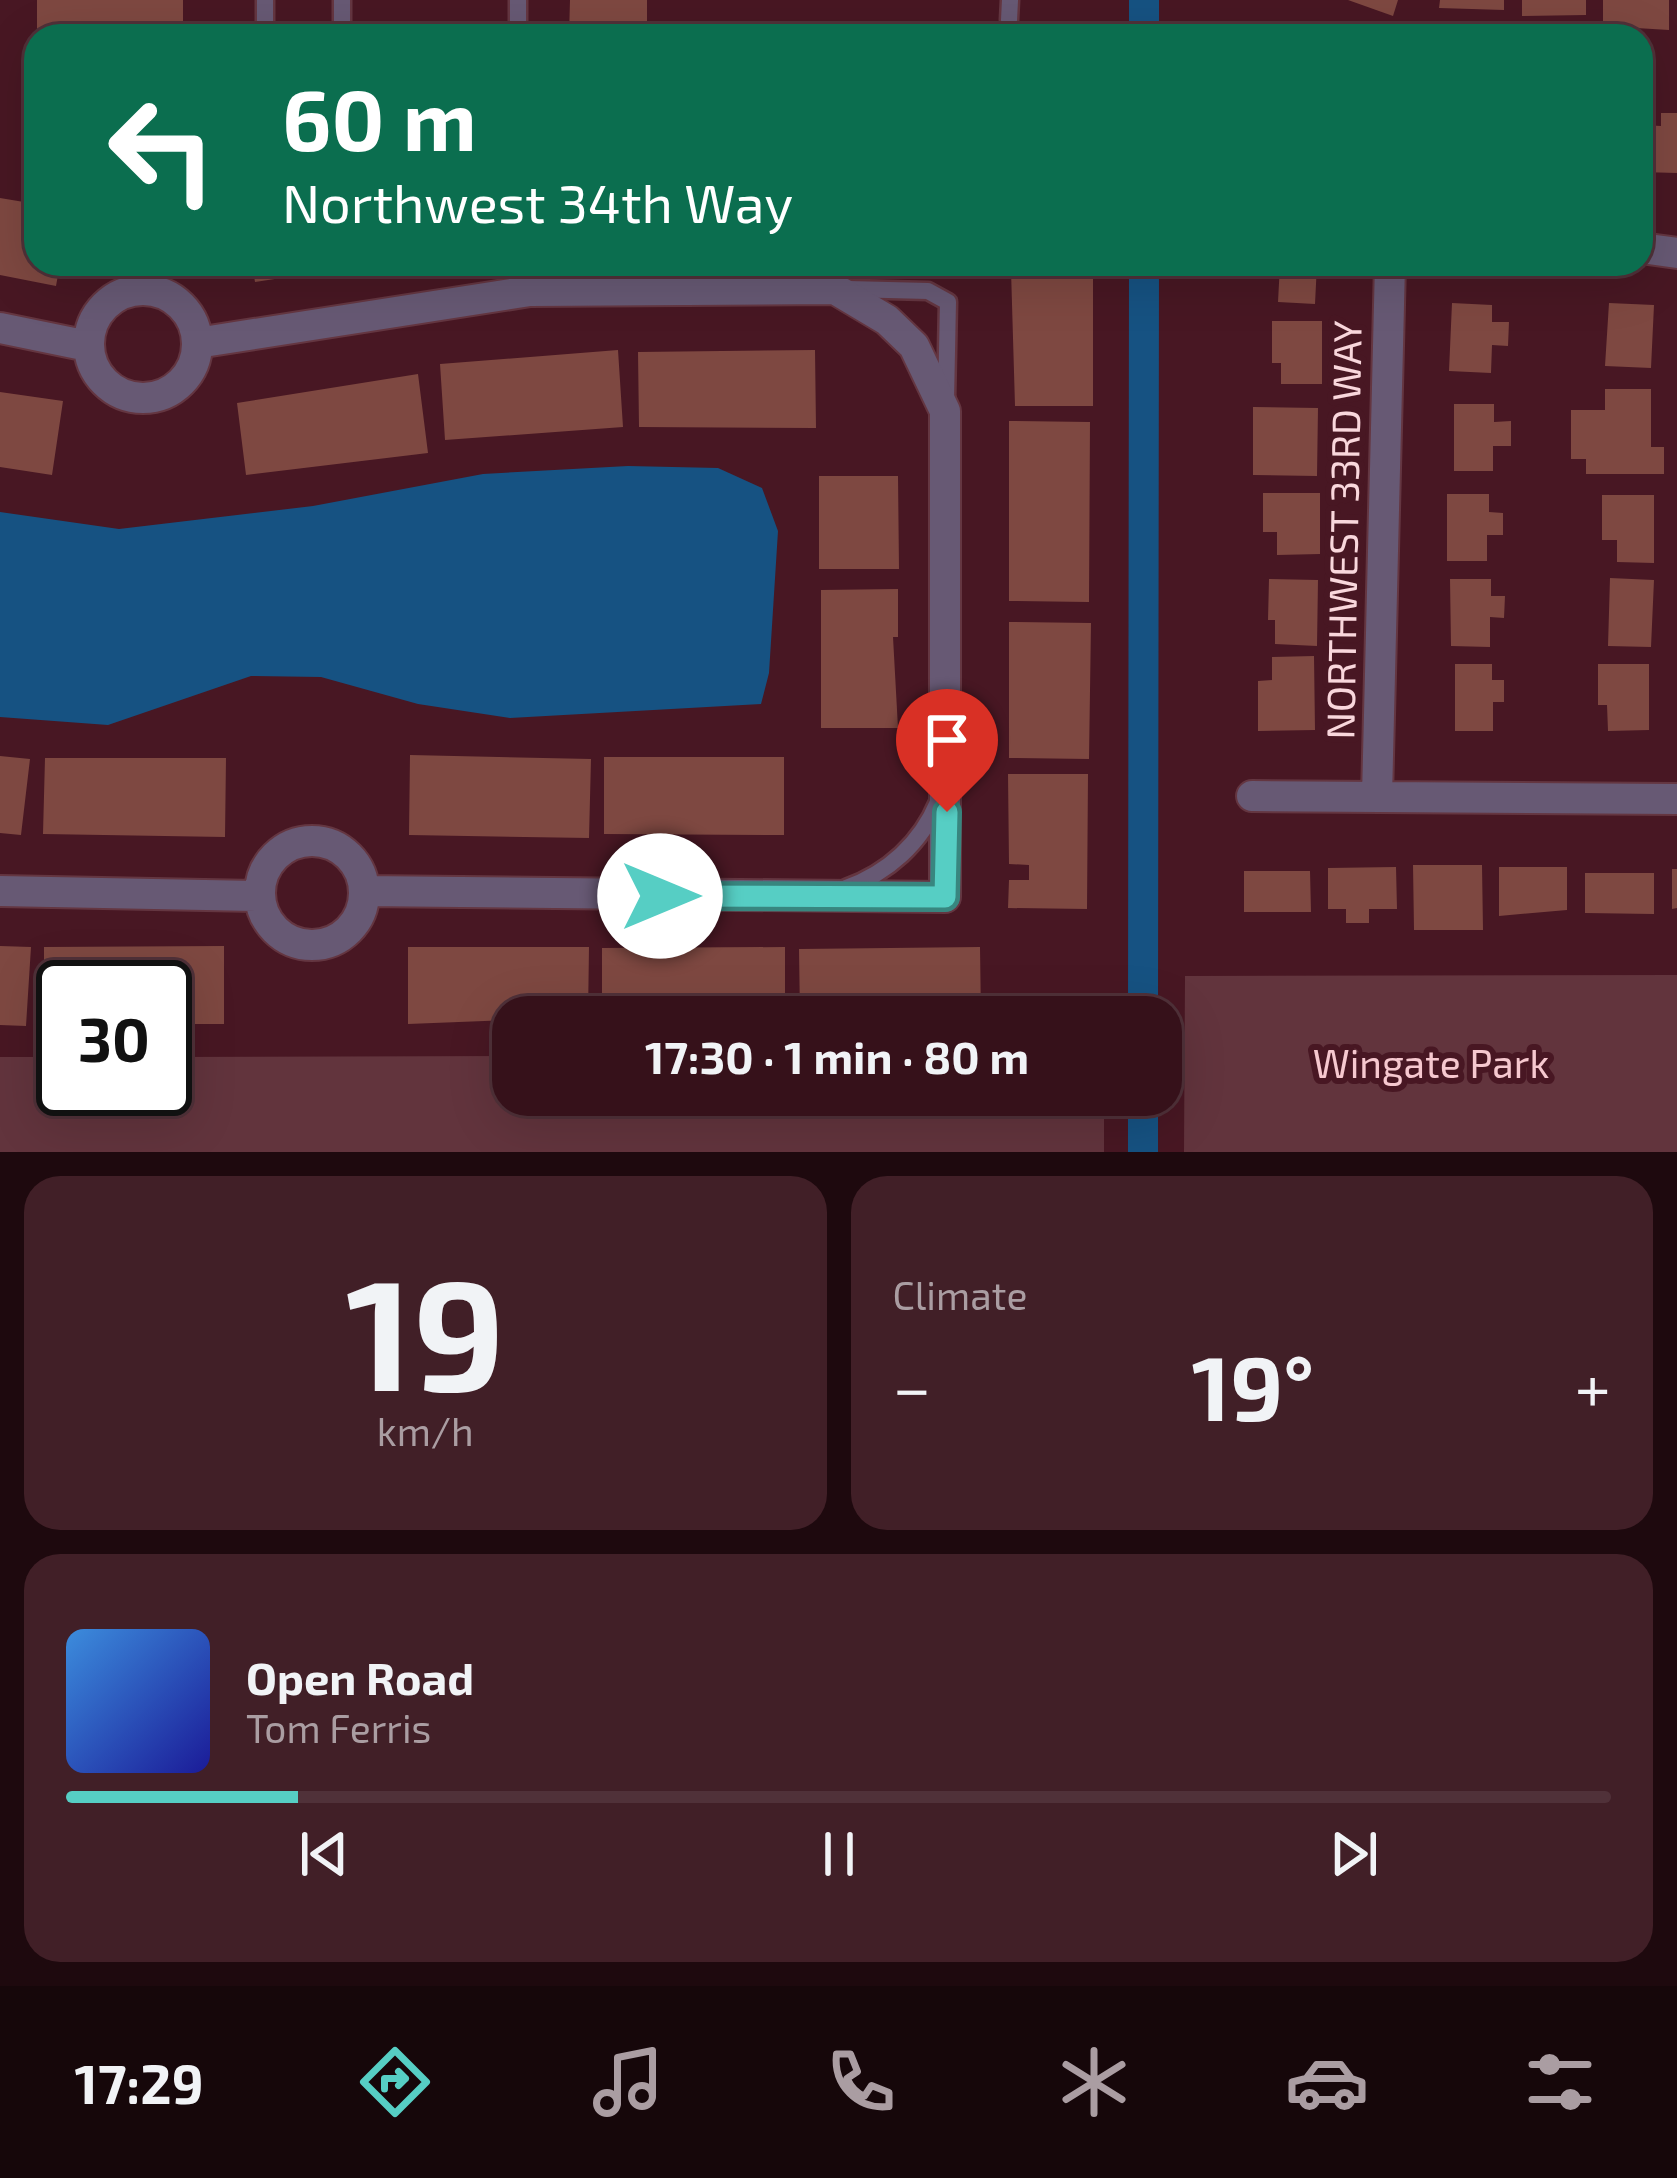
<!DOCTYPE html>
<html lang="en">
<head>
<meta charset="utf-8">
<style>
  :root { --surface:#36111a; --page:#411f27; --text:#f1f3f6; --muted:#aa9da2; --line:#503139; --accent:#56cec4 }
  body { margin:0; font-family:"Exo 2",sans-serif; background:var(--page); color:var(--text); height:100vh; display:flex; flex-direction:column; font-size:45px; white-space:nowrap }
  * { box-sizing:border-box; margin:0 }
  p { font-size:39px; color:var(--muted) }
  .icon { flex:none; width:66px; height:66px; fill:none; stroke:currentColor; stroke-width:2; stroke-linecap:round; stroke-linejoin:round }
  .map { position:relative; height:1152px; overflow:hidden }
  .details { display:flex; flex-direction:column; gap:24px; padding:24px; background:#1e090e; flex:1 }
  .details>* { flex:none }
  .guide { position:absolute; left:24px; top:24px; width:1629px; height:252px; border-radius:36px; box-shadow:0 12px 48px #0002,0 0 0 3px var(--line); background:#0b6e4f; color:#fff; overflow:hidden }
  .speed { position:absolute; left:36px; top:960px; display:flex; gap:24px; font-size:60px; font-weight:700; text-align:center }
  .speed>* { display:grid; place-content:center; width:156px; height:156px; border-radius:50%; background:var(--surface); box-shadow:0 12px 48px #0002,0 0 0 3px var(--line); line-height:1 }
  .speed .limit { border:6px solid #111; border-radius:18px; background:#fff; color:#111 }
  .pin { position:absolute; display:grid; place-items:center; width:102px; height:102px; color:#fff; margin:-123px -51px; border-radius:50% 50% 50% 0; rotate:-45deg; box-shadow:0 0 12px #0007 }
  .pin .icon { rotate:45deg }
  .me { position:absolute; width:132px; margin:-66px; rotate:90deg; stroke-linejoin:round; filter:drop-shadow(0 0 9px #0008) }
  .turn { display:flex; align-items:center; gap:42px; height:252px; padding:0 60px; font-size:54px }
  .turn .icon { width:156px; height:156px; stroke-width:2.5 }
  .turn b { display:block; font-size:84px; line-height:102px }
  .big { font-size:90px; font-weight:700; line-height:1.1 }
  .details .widget { flex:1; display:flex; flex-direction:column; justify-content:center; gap:18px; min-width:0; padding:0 42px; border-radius:36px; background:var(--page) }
  .details .dial { align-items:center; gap:0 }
  .dial b { font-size:156px; line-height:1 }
  .song { display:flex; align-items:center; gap:36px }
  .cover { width:144px; height:144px; border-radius:18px; background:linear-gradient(135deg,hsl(210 70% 55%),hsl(240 70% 35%)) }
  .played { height:12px; border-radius:6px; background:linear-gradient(90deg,var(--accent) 15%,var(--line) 15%) }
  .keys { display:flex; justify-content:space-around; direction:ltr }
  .heat { display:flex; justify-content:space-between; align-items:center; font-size:66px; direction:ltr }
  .details .tiles { flex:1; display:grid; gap:24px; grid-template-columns:1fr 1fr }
  .widget:last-child { grid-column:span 2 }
  .trip { position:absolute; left:492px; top:996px; width:690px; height:120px; border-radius:36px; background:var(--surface); box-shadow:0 12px 48px #0002,0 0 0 3px var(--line); font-weight:700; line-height:120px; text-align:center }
  .menu { display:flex; height:192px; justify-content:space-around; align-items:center; background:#16070a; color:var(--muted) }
  .menu .icon { width:84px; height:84px }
  .menu .selected { color:var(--accent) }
  .menu b { font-size:54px; color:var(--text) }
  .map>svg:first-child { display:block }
</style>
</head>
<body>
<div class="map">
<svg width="1677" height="1152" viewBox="0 0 1677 1152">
  <rect width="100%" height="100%" fill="#481723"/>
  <!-- green -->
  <path fill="#62343d" d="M 1677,975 L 1677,1152 L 1184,1152 L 1185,976 Z
    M 513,1056 L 513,1095 L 1104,1095 L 1104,1152 L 0,1152 L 0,1057 L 63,1057 L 63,1089 L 165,1089 L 165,1057 Z"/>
  <!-- water -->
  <path fill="#165282" d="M 628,466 L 718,468 L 762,488 L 778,531 L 769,673 L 761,704 L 510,718 L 418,704 L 321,677 L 251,676 L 108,725 L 0,717 L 0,512 L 119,529 L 313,506 L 483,474 Z"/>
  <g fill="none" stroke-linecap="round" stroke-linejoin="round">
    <!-- canal -->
    <path stroke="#165282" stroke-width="30" d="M 1144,36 L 1144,0
      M 1143,1017 L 1144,264
      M 1143,1152 L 1143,1095"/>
  </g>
  <!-- building -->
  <path fill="#7e4841" d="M 37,0 L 183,0 L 183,36 L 37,36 Z
    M 570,0 L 647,0 L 647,36 L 569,36 Z
    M 1348,0 L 1398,0 L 1393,16 Z
    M 1440,0 L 1504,0 L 1504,10 L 1439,8 Z
    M 1522,0 L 1586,0 L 1586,15 L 1522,16 Z
    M 1603,0 L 1669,0 L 1669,30 L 1603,26 Z
    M 1661,113 L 1677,113 L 1677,173 L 1641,172 L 1642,125 L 1661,126 Z
    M 0,198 L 36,204 L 36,264 L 60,264 L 56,286 L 0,275 Z
    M 252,264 L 354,264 L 354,267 L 255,282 Z
    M 1280,264 L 1317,264 L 1315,304 L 1278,302 Z
    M 1011,270 L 1093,270 L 1093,406 L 1015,406 Z
    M 1452,303 L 1492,305 L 1492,322 L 1509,322 L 1508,346 L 1492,345 L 1491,373 L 1449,371 Z
    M 1609,303 L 1654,305 L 1651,368 L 1605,366 Z
    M 1272,321 L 1322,321 L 1322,384 L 1281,384 L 1281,363 L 1272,363 Z
    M 618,350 L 623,427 L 445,440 L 440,364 Z
    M 815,350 L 816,428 L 639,427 L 638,352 Z
    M 418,374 L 428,453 L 246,475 L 237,403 Z
    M 1605,389 L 1651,389 L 1651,447 L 1664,447 L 1664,474 L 1586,474 L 1586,459 L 1571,459 L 1571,410 L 1605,410 Z
    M 0,392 L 63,401 L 52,475 L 0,467 Z
    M 1454,404 L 1494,404 L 1494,422 L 1511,421 L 1511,446 L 1493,446 L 1493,471 L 1454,471 Z
    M 1253,407 L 1318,408 L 1317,476 L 1253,475 Z
    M 1009,421 L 1090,422 L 1089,602 L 1009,601 Z
    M 819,476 L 898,476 L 899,569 L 819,569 Z
    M 1263,493 L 1320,493 L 1320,554 L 1277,555 L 1277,532 L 1263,532 Z
    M 1447,494 L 1489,494 L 1489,512 L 1503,513 L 1503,535 L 1487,535 L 1487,561 L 1447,561 Z
    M 1602,495 L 1654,495 L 1654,563 L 1617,562 L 1617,540 L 1602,540 Z
    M 1610,578 L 1654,580 L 1651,647 L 1608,646 Z
    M 1269,579 L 1318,580 L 1317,646 L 1275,644 L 1275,620 L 1268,620 Z
    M 1450,579 L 1491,579 L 1491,596 L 1505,596 L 1504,618 L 1490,617 L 1490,647 L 1451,646 Z
    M 898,589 L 898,637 L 893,637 L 898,728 L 821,728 L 821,590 Z
    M 1009,622 L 1091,623 L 1089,759 L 1009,758 Z
    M 1314,656 L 1315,730 L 1258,731 L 1258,681 L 1272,680 L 1272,657 Z
    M 1455,664 L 1492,664 L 1492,680 L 1504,680 L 1504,702 L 1493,702 L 1493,731 L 1455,731 Z
    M 1598,664 L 1649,664 L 1649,730 L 1608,731 L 1607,705 L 1598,705 Z
    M 410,755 L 591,759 L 589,838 L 409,835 Z
    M 0,756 L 30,759 L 21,835 L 0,833 Z
    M 604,757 L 784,757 L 784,835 L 604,834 Z
    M 45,758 L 226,758 L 225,837 L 43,834 Z
    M 1008,774 L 1088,774 L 1087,909 L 1008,908 L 1009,880 L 1029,880 L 1029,865 L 1009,864 Z
    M 1413,865 L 1482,865 L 1483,930 L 1414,930 Z
    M 1396,867 L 1397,909 L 1369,909 L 1369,923 L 1346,923 L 1346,909 L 1328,909 L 1328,868 Z
    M 1499,867 L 1567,867 L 1567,910 L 1499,916 Z
    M 1672,869 L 1677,869 L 1677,908 L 1672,909 Z
    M 1244,871 L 1310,871 L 1311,912 L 1244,912 Z
    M 1585,873 L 1654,873 L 1654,914 L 1585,913 Z
    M 0,946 L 31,947 L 26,1026 L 0,1025 Z
    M 224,946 L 224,1024 L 165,1024 L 165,987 L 63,987 L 63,1024 L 44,1024 L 44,947 Z
    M 408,947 L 589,947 L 588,1017 L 408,1024 Z
    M 785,947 L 785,1017 L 602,1017 L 602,948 Z
    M 980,947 L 981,1017 L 800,1017 L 799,949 Z"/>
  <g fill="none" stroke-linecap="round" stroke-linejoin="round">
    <defs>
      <path id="service" d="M 265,0 L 265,36
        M 518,0 L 518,36
        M 1009,20 L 1010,0
        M 342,36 L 342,0
        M 848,289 L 928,291 L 948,302 L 946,400
        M 846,888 C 888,873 921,843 938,802"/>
      <path id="minor" d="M 1641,248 L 1677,253
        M89 344a54 54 0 1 1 108 0a54 54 0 1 1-108 0Z
        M 0,328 L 88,346
        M 197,343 L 530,291 L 835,289 L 887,320 L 914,346 L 945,411 L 945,897 L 364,891
        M 1252,796 L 1677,799
        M 1377,797 L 1390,264
        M260 893a52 52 0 1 1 104 0a52 52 0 1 1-104 0Z
        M 0,891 L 259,896"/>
    </defs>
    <!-- service casing -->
    <use href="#service" stroke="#643641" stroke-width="21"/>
    <!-- minor casing -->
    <use href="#minor" stroke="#643641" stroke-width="34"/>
    <!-- service -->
    <use href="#service" stroke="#675974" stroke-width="16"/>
    <!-- minor -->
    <use href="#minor" stroke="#675974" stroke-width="30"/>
  </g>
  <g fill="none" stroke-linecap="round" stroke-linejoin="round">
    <defs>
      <path id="route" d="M 660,896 L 945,897 L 947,812"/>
    </defs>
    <!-- route casing -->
    <use href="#route" stroke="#38867f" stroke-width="30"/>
    <!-- route -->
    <use href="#route" stroke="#56cec4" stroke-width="21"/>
  </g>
  <g text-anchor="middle" stroke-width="12" stroke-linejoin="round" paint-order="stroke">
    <!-- street labels -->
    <g font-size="39" fill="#f9d7dc" stroke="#481723">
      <text transform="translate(1344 530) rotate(-89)" y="14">NORTHWEST 33RD WAY</text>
    </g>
    <!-- park labels -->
    <g font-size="39" fill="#f6c8cf" stroke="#481723">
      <text x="1431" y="1078">Wingate Park</text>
    </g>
  </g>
</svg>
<div class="speed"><div class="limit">30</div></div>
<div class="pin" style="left:947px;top:812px;background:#d93025"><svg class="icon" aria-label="arrive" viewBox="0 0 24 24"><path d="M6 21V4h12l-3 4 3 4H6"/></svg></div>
<svg class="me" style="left:660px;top:896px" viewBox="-20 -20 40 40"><circle r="19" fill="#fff"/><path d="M0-13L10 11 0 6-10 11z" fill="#56cec4"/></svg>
<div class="trip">17:30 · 1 min · 80 m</div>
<div class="guide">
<div class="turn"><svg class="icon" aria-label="left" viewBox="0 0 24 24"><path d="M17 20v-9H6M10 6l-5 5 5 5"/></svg><div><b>60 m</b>Northwest 34th Way</div></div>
</div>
</div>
<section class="details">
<div class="tiles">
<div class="widget dial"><b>19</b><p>km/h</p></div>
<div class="widget"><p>Climate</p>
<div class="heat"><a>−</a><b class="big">19°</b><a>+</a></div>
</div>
<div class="widget">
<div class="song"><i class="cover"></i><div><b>Open Road</b><p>Tom Ferris</p></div></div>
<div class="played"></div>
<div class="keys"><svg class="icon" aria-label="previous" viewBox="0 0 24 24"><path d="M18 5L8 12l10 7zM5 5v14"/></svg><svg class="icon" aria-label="pause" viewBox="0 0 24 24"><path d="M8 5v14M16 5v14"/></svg><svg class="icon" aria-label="next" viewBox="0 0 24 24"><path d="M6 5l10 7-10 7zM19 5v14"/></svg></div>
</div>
</div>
</section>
<nav class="menu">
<b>17:29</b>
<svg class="icon selected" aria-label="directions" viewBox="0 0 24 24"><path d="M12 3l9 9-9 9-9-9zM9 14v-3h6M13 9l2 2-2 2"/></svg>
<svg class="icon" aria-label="music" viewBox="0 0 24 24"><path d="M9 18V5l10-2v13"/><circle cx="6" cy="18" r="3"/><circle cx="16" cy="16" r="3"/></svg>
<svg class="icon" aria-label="phone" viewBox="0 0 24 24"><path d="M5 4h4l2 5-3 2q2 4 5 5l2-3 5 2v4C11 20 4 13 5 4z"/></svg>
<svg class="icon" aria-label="climate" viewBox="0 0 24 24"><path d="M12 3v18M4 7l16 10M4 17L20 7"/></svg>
<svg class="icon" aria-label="car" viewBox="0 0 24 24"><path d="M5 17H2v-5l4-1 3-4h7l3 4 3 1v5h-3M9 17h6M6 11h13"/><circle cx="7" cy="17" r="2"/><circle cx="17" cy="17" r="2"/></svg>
<svg class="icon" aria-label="filters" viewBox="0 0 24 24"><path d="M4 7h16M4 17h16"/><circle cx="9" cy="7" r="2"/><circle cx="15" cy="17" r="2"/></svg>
</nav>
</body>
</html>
